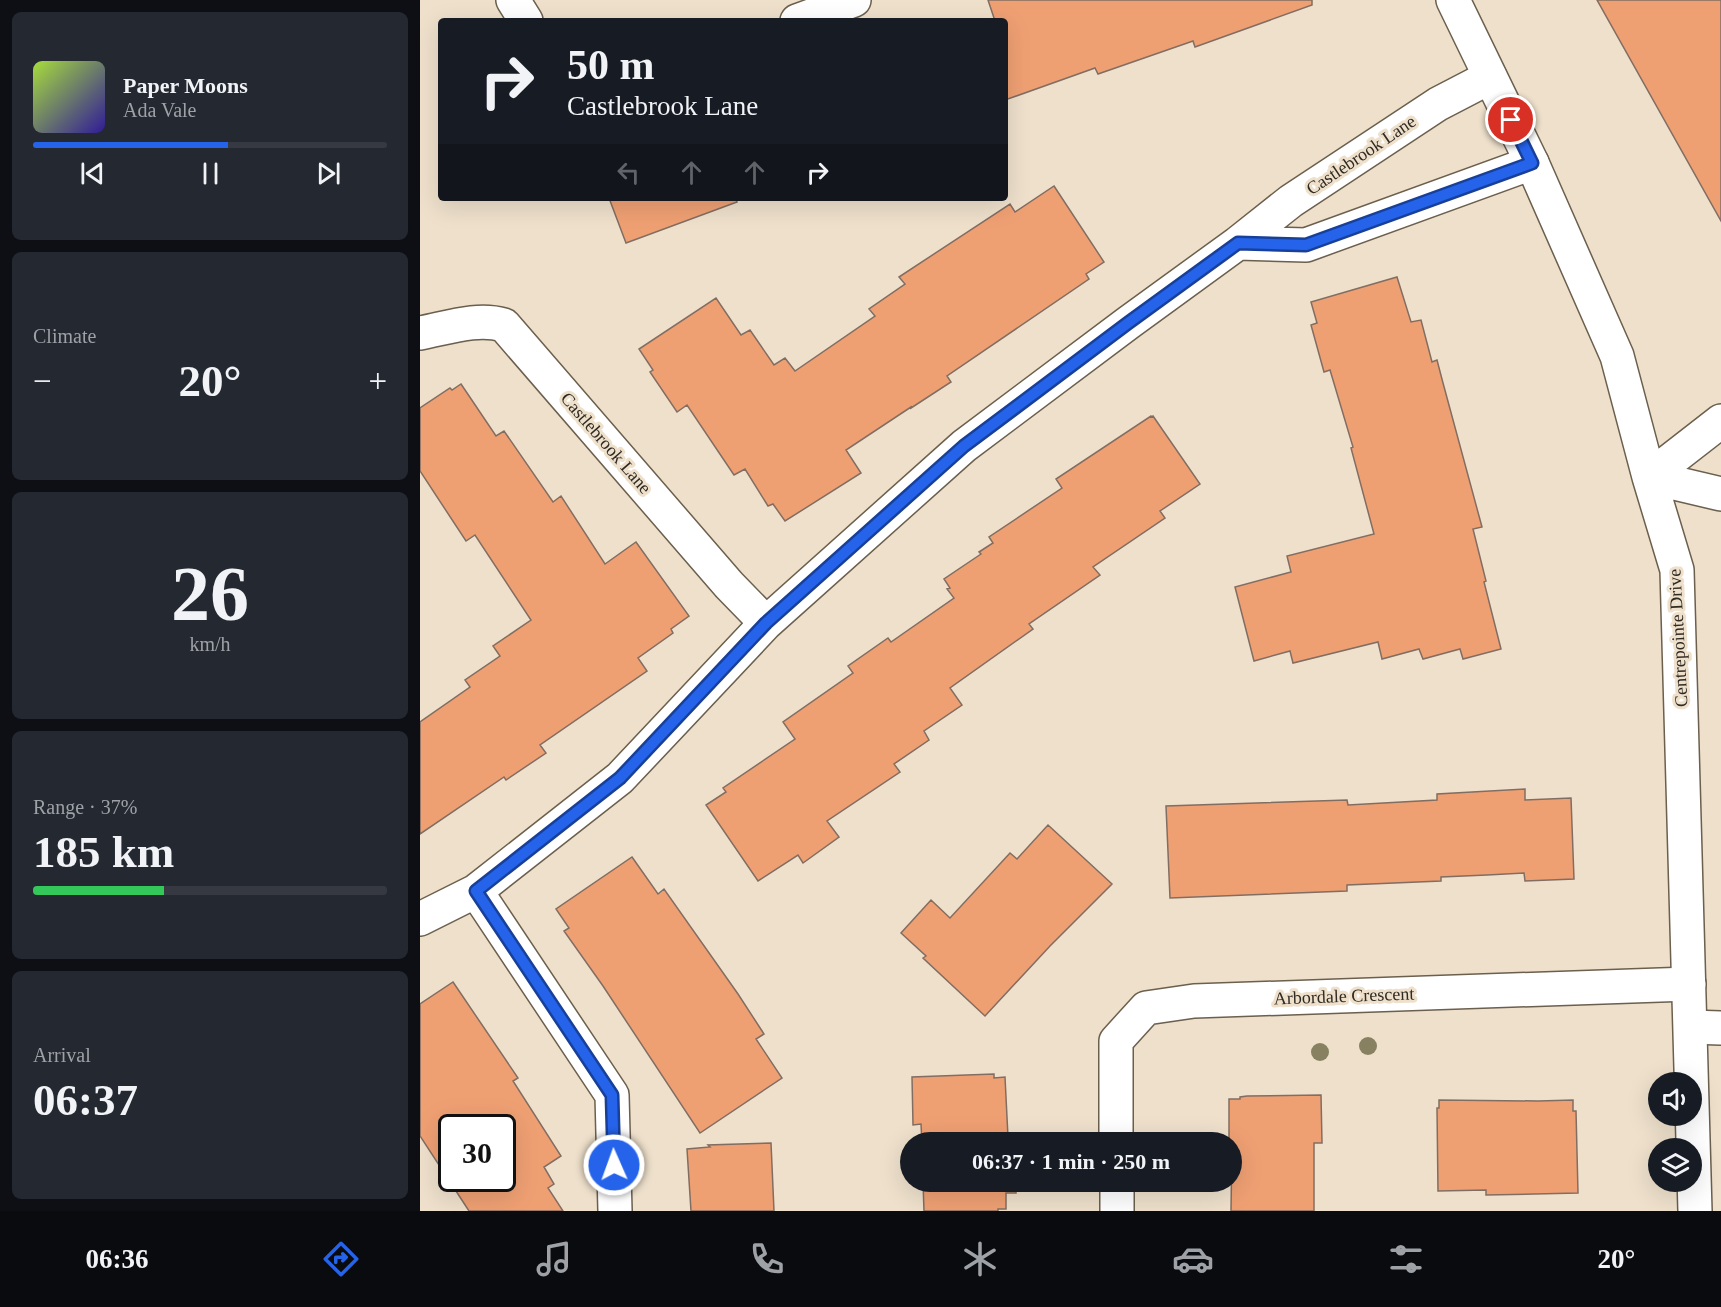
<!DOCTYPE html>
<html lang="en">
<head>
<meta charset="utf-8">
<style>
  :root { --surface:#171b24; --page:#242831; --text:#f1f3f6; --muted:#9ea1a6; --line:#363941; --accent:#2563eb }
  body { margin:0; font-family:Georgia,serif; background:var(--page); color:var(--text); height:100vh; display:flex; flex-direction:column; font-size:22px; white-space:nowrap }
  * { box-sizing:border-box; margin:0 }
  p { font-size:20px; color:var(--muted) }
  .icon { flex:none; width:33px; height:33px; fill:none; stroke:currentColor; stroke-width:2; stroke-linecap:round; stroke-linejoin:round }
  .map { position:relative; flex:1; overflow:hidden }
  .side { display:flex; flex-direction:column; gap:12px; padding:12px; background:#0d0f14; width:420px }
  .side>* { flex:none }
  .hud { position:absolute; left:18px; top:18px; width:570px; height:183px; border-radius:6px; box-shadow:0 6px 24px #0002; background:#171b24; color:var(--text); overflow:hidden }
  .tools { position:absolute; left:1228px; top:1072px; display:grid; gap:12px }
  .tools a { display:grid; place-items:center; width:54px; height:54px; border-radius:50%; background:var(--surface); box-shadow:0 6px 24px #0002; font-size:30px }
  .speed { position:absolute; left:18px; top:1114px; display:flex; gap:12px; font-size:30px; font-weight:700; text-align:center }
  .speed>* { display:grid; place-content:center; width:78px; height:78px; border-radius:50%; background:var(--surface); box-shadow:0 6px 24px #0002; line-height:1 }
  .speed .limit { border:3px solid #111; border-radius:9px; background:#fff; color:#111 }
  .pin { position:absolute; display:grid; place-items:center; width:51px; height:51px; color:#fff; margin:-26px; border:3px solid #fff; border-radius:50%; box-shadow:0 2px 6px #0007 }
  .me { position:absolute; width:66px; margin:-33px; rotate:358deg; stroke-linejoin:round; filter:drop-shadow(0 0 4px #0008) }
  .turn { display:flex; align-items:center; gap:21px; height:126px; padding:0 30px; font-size:27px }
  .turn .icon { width:78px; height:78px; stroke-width:2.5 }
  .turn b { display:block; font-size:42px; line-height:51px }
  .lanes { display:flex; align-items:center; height:57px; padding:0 30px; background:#0003; justify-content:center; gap:30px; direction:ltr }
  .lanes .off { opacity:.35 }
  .big { font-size:45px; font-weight:700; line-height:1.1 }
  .side .widget { flex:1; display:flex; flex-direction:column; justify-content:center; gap:9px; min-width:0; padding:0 21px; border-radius:9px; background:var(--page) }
  .side .dial { align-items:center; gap:0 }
  .dial b { font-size:78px; line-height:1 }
  .song { display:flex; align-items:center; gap:18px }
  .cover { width:72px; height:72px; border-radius:9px; background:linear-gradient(135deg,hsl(80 70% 55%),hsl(250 70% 35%)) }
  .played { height:6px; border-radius:3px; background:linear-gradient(90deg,var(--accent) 55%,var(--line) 55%) }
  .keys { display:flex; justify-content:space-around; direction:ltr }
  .heat { display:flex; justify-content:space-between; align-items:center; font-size:33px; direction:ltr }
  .charge { height:9px; border-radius:4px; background:linear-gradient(90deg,#34c759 37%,var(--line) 0) }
  .trip { position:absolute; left:480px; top:1132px; width:342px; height:60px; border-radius:30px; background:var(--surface); box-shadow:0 6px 24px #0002; font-weight:700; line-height:60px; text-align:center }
  .menu { display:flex; height:96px; justify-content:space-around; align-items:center; background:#090b0e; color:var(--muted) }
  .menu .icon { width:42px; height:42px }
  .menu .selected { color:var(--accent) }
  .menu b { font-size:27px; color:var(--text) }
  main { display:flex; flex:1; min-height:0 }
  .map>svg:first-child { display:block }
</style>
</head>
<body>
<main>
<section class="side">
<div class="widget">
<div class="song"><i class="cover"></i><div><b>Paper Moons</b><p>Ada Vale</p></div></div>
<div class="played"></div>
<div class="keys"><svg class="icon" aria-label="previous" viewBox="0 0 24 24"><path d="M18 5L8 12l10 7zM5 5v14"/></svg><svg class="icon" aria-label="pause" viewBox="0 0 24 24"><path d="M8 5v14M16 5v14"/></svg><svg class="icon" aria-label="next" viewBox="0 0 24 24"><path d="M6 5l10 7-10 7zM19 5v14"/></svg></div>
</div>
<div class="widget"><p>Climate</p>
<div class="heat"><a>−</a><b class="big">20°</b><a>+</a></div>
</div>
<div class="widget dial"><b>26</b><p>km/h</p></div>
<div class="widget"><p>Range · 37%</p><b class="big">185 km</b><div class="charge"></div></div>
<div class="widget"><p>Arrival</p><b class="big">06:37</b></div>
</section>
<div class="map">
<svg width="1301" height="1211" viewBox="0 0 1301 1211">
  <rect width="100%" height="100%" fill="#eee0cb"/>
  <!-- building -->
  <path fill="#efa073" stroke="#826d62" stroke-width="1.5" fill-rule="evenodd" d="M 568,0 L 892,0 L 892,5 L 775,47 L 773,41 L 678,74 L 675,68 L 585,100 L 585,21 L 575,21 Z
    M 1177,0 L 1301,0 L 1301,221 Z
    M 634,186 L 684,262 L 666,274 L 669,279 L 527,376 L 531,382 L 491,408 L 491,407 L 426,450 L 441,473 L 365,521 L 353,504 L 348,506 L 325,469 L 314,475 L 267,405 L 257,412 L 230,372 L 233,370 L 219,349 L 296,298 L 321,335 L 330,330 L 354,365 L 365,358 L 375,371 L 455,316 L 449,309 L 485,284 L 479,277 L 590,204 L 595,212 Z
    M 189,198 L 316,198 L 317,202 L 206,243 Z
    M 977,277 L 991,322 L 1001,320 L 1012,362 L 1017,360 L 1023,383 L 1062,527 L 1053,529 L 1066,581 L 1064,582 L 1081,649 L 1043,659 L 1040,649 L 1003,659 L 999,649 L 962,659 L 958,642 L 873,663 L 870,651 L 834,661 L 815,587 L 871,572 L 867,556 L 954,534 L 931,448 L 933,447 L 910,370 L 904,372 L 891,325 L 897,323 L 891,302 Z
    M 41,384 L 76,436 L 84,431 L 133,502 L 141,496 L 185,564 L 216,542 L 269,616 L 251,629 L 253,633 L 218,658 L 227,671 L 120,745 L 126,753 L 86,780 L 84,777 L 0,834 L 0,722 L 50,687 L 45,680 L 80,656 L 73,646 L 111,620 L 55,535 L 46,541 L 0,471 L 0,408 L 30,388 L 32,390 Z
    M 731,416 L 732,417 L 733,416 L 780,484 L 740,511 L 745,518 L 673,567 L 680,575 L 609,624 L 613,629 L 530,688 L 542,705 L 504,731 L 509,740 L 474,764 L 480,772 L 407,821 L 419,837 L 383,863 L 378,855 L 338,881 L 286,805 L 306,792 L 303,788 L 375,739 L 363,722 L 433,673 L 428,666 L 468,638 L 471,642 L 534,598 L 527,589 L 530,588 L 524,579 L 561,554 L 559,552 L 573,543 L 569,537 L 642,488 L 636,479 Z
    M 1105,789 L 1105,800 L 1151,798 L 1154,879 L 1105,881 L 1104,873 L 1067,875 L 1021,877 L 1021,881 L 927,885 L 927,891 L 750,898 L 746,806 L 927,800 L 928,805 L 1017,800 L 1017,794 Z
    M 628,825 L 692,884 L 630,946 L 565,1016 L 503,958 L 506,956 L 481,933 L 511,900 L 530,918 L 590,853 L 597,859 Z
    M 212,857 L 238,894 L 244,889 L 318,994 L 344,1034 L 336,1039 L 362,1078 L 280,1133 L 183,986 L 144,931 L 149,928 L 136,909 Z
    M 33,982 L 98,1078 L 93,1081 L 141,1156 L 124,1167 L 134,1184 L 128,1188 L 143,1211 L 49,1211 L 0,1136 L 0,1004 ZM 32,1128 L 82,1128 L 82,1179 L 32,1179 Z
    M 574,1074 L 574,1078 L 585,1077 L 588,1137 L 594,1137 L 595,1143 L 502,1143 L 501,1124 L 493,1125 L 492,1077 Z
    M 901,1095 L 902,1143 L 894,1143 L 894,1211 L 811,1211 L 812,1143 L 809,1143 L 809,1099 L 820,1099 L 820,1097 L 827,1096 Z
    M 1019,1100 L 1118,1101 L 1153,1100 L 1153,1111 L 1156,1111 L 1158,1193 L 1066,1195 L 1066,1190 L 1018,1191 L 1017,1108 L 1019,1108 Z
    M 351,1143 L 354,1211 L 271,1211 L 267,1149 L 290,1147 L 288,1145 Z
    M 503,1182 L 596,1182 L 596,1193 L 586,1193 L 586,1209 L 578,1209 L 578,1211 L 504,1211 Z"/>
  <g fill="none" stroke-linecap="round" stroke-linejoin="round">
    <defs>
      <path id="minor" d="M 93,0 L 106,21
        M 377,21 L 434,0
        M 1070,77 L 1018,104 L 871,201 L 818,243 L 886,245 L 1112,163
        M 0,333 C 27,328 57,317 84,325 L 309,585 L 346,623
        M 56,891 L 192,1095 L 195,1211
        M 0,919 L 56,891 L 200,778 L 346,623 L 544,446 L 708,323 L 818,243
        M 1271,1027 L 1301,1028
        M 696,1143 L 696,1041 L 726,1008 L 774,1001 L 1269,984
        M 697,1182 L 697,1211"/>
      <path id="tertiary" d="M 1033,0 L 1112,163 L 1197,356 L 1229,477 L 1257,570 L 1275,1211
        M 1229,477 L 1301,421
        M 1229,477 L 1301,494"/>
    </defs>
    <!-- minor casing -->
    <use href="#minor" stroke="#6b5f4d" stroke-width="36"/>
    <!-- tertiary casing -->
    <use href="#tertiary" stroke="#6b5f4d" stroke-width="36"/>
    <!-- minor -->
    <use href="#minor" stroke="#fff" stroke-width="33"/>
    <!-- tertiary -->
    <use href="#tertiary" stroke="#fff" stroke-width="33"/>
  </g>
  <!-- trees -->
  <g fill="#878162">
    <circle cx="948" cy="1046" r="9"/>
    <circle cx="900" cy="1052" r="9"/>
  </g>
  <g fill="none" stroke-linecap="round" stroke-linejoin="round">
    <defs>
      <path id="route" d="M 194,1165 L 192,1095 L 56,891 L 200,778 L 346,623 L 544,446 L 708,323 L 818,243 L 886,245 L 1112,163 L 1091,120"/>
    </defs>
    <!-- route casing -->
    <use href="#route" stroke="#184099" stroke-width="15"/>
    <!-- route -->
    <use href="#route" stroke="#2563eb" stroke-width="10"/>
  </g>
  <g text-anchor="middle" stroke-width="6" stroke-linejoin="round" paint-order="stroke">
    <!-- street labels -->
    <g font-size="18" fill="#2f2a22" stroke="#eee0cb">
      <text transform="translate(941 155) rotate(-34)" y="6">Castlebrook Lane</text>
      <text transform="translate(186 443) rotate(49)" y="6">Castlebrook Lane</text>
      <text transform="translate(1258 638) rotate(-93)" y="6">Centrepointe Drive</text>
      <text transform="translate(924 996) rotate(-2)" y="6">Arbordale Crescent</text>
    </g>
  </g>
</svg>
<div class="tools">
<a><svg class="icon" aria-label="sound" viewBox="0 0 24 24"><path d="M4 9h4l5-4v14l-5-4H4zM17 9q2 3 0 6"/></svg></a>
<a><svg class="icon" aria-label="layers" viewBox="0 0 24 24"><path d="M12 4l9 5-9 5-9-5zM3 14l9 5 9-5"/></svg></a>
</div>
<div class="speed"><div class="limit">30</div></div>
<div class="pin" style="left:1091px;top:120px;background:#d93025"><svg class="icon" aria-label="arrive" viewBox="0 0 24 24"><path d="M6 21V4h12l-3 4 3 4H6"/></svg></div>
<svg class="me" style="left:194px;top:1165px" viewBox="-20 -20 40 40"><circle r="17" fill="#2563eb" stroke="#fff" stroke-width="3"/><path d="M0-11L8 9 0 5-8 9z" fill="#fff"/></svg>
<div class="trip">06:37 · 1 min · 250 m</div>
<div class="hud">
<div class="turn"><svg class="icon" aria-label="right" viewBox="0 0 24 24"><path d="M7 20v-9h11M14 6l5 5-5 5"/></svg><div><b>50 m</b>Castlebrook Lane</div></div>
<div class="lanes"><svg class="icon off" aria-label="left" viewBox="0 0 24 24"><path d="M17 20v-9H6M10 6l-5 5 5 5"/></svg><svg class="icon off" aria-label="ahead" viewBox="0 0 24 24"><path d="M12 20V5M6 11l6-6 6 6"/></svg><svg class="icon off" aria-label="ahead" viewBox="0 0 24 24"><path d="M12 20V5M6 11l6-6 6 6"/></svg><svg class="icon" aria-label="right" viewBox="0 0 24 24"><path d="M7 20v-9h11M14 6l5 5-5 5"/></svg></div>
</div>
</div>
</main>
<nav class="menu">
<b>06:36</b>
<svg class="icon selected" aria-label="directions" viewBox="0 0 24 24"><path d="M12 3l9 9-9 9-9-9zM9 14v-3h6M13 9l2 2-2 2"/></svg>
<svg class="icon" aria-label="music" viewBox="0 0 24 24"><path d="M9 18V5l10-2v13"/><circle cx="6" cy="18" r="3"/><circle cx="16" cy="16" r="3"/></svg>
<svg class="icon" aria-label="phone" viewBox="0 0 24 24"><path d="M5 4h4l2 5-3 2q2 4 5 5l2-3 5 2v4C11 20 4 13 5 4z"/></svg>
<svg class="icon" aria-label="climate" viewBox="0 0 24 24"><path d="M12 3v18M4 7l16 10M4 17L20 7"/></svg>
<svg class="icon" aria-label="car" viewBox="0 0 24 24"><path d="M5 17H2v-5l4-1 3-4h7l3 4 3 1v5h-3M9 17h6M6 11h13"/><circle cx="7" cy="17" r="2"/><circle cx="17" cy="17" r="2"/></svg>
<svg class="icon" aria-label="filters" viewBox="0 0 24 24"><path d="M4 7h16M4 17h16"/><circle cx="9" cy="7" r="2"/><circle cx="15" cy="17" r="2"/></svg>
<b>20°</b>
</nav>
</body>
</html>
